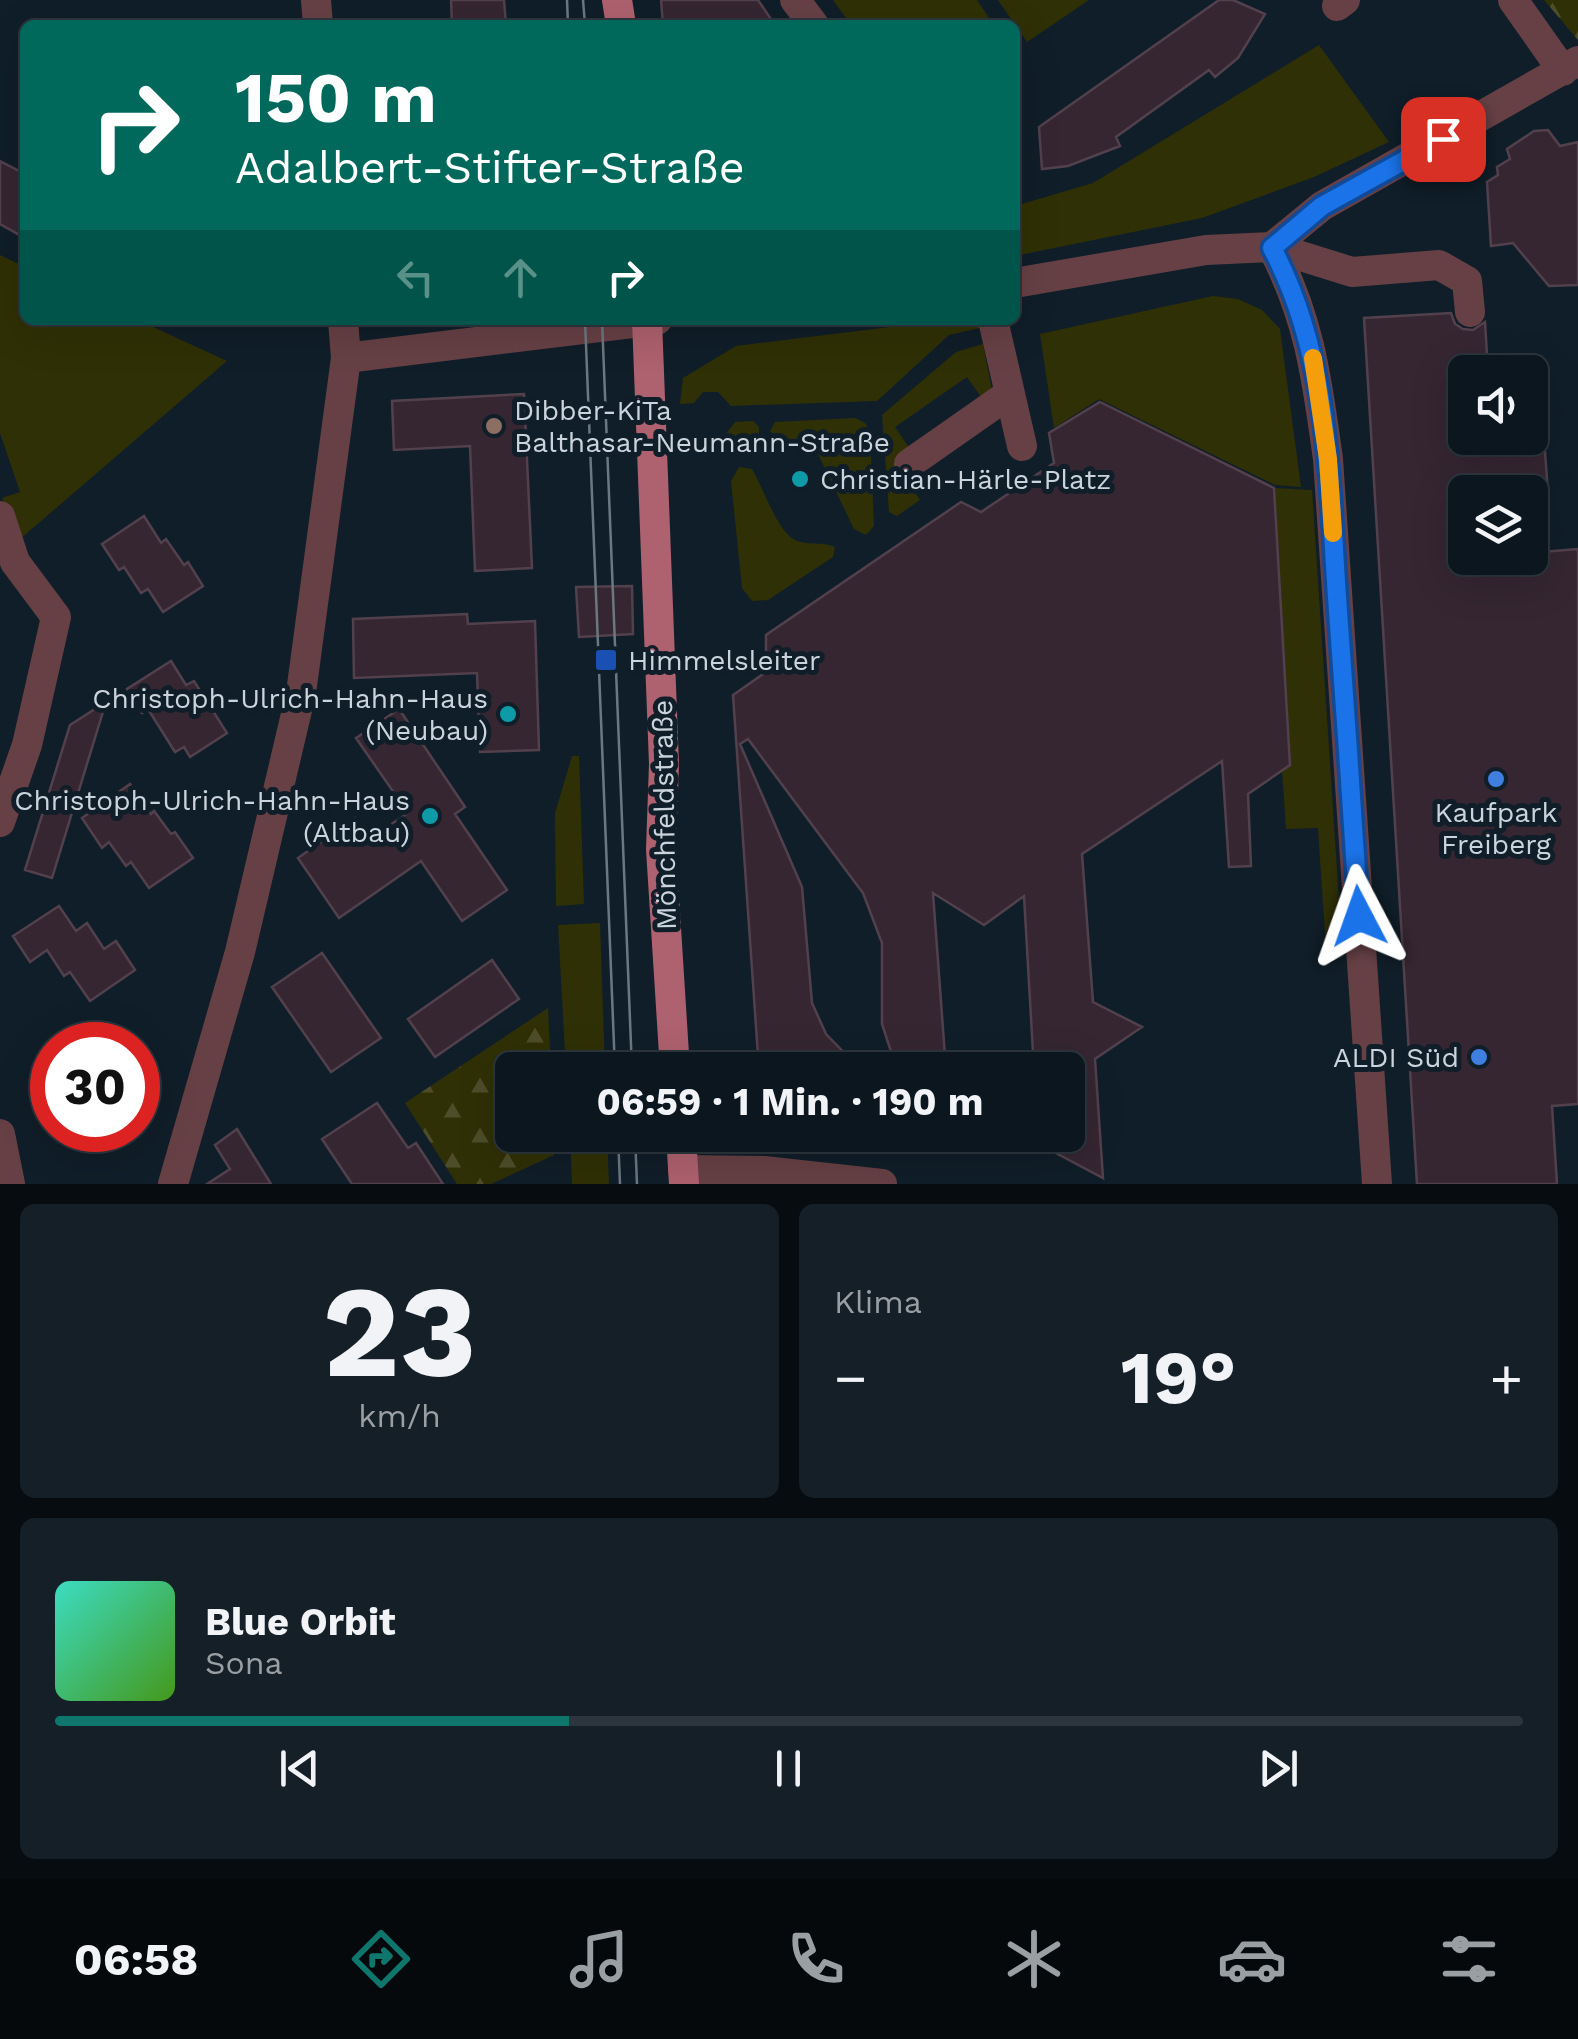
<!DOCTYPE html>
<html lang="de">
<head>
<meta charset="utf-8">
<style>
  :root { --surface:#0c161f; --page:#151f28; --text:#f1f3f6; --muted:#9a9fa4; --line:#2c353d; --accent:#0f766e }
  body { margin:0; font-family:"Work Sans",sans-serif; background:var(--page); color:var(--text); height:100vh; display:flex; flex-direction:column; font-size:38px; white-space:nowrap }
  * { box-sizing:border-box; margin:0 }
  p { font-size:32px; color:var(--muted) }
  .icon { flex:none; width:55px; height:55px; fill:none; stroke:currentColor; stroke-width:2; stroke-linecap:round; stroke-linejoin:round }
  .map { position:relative; height:1184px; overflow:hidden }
  .details { display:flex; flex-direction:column; gap:20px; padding:20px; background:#070c11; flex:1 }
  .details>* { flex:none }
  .banner { position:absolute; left:20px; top:20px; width:1000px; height:305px; border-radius:15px; box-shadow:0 10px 40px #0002,0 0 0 2px var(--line); background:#00695c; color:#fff; overflow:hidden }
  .tools { position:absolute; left:1448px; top:355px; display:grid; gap:20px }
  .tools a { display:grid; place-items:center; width:100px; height:100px; border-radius:15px; background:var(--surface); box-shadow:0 10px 40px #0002,0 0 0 2px var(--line); font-size:50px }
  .speed { position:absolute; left:30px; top:1022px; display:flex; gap:20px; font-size:50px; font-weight:700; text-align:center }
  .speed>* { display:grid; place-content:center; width:130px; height:130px; border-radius:50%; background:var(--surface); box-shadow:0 10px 40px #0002,0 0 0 2px var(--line); line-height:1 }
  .speed .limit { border:15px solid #d22; background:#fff; color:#111 }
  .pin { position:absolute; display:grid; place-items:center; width:85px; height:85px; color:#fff; margin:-42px; border-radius:20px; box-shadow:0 5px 15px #0006 }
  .me { position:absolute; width:110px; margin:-55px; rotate:356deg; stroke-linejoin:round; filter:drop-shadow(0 0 8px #0008) }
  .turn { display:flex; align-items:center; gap:35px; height:210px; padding:0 50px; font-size:45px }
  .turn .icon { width:130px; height:130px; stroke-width:2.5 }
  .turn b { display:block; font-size:70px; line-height:85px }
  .lanes { display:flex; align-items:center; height:95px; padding:0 50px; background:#0003; justify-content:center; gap:50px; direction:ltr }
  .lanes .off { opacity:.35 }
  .big { font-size:75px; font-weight:700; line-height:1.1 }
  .details .widget { flex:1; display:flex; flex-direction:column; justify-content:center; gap:15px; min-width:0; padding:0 35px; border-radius:15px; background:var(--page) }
  .details .dial { align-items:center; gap:0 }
  .dial b { font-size:130px; line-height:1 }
  .song { display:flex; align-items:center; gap:30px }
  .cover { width:120px; height:120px; border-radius:15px; background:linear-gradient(135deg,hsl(170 70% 55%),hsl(100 70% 35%)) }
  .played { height:10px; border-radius:5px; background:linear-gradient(90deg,var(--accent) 35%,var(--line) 35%) }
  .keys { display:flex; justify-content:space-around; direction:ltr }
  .heat { display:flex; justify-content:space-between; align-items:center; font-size:55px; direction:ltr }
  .details .tiles { flex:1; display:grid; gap:20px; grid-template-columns:1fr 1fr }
  .widget:last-child { grid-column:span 2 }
  .trip { position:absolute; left:495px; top:1052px; width:590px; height:100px; border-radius:15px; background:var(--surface); box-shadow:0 10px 40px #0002,0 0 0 2px var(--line); font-weight:700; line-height:100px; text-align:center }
  .tabs { display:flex; height:160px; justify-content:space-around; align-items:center; background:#05090c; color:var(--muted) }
  .tabs .icon { width:70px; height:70px }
  .tabs .active { color:var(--accent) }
  .tabs b { font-size:45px; color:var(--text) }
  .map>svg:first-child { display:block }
</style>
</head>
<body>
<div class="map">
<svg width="1578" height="1184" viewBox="0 0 1578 1184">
  <defs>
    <pattern id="forest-firs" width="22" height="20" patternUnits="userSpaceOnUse" patternTransform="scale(2.5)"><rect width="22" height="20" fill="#303006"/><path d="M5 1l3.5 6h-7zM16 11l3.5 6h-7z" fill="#4d4d2a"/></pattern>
  </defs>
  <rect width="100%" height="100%" fill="#101e29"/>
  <!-- grass -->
  <path fill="#303006" d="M 833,0 L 977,0 L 994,25 L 851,25 Z
    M 998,0 L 1089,0 L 1027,42 Z
    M 1319,45 L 1389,142 L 1314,177 L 1202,218 L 1015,256 L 1015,206 L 1093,183 Z
    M 0,255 L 25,267 L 25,320 L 138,320 L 227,361 L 19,540 L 2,498 L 20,492 L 0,433 Z
    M 1213,296 L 1238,299 L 1262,310 L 1280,329 L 1301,487 L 1275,485 L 1099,399 L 1054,428 L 1040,334 Z
    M 947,320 L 975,320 L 980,328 L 949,335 L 877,401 L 731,406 L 718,392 L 703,392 L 694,403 L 680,404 L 683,378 L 736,346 Z
    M 983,344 L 993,396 L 984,401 L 967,377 L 895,427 L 910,449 L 894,461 L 920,500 L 897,516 L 889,512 L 882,415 L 956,352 Z
    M 855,418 L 865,423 L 870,432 L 874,526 L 866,535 L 854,529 L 818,454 C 803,442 782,444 770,431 L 775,422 Z
    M 753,421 L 759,427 L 759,441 L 750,452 L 728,453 L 726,434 L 735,422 Z
    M 739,467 L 752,469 C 763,487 777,531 795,540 C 807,546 822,541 835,547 L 833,557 L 768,600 L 752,601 L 742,588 L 731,481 Z
    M 1275,488 L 1312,490 L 1342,946 L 1326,949 L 1318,828 L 1286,829 L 1282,771 L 1291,765 Z
    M 572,756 L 579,756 L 584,904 L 556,906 L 555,813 Z
    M 600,923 L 605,1070 L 566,1070 L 558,925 Z
    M 570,1135 L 607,1135 L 609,1184 L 572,1184 Z"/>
  <!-- forest -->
  <path fill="url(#forest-firs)" d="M 1544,0 L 1578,0 L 1578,40 Z
    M 548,1008 L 551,1070 L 512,1070 L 512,1135 L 553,1135 L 554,1155 L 491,1184 L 457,1184 L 405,1103 Z"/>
  <!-- building -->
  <path fill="#352631" stroke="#52414d" stroke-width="2.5" d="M 451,0 L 504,0 L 506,25 L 452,25 Z
    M 661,0 L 758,0 L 775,25 L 663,25 Z
    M 1219,0 L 1233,0 L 1265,14 L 1238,58 L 1215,77 L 1209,70 L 1116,137 L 1120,146 L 1068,166 L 1042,169 L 1039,127 Z
    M 1548,130 L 1560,146 L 1578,142 L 1578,285 L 1549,286 L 1513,243 L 1491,246 L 1487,182 L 1498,175 L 1497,167 L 1510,159 L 1507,149 L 1534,131 Z
    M 0,161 L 25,174 L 25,238 L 0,224 Z
    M 1451,313 L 1455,324 L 1463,329 L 1473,330 L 1485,322 L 1488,372 L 1465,372 L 1465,438 L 1492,438 L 1493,442 L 1544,439 L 1548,492 L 1465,492 L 1465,558 L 1530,558 L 1530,553 L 1578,549 L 1578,1104 L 1552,1106 L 1557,1184 L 1417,1184 L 1364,318 Z
    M 524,394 L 532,568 L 475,571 L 470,446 L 394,450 L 392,401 Z
    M 1100,402 L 1274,488 L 1290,765 L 1248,794 L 1251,866 L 1229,867 L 1222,761 L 1082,854 L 1093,1002 L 1142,1027 L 1095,1059 L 1103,1178 L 1022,1135 L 1068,1135 L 1068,1070 L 1034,1070 L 1024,896 L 984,925 L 933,893 L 946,1070 L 897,1070 L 882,1024 L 882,943 L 863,893 L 748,739 L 740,744 L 802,887 L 812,1003 L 826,1034 L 861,1070 L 759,1070 L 733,695 L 766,672 L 766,635 L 961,502 L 981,512 L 1054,463 L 1049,433 Z
    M 144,516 L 161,543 L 166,539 L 184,565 L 188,562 L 203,586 L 163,612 L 148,589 L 141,593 L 124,567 L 119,570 L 102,544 Z
    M 632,586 L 633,634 L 579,637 L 576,587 Z
    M 467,614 L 468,624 L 535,621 L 539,750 L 480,752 L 477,673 L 354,678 L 353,619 Z
    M 171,661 L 186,685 L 194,681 L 227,733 L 190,757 L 184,747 L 175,752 L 148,709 L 142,713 L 127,689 Z
    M 106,702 L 52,878 L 25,870 L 70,725 Z
    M 399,709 L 465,807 L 455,814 L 507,890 L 462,921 L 421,861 L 339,918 L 298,858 L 355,818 L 369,839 L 408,813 L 356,738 Z
    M 130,784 L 151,814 L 154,811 L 171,834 L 175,832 L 193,858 L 149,888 L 131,862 L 126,866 L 109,842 L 102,848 L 82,818 Z
    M 59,906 L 76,931 L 87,923 L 104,949 L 116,941 L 135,970 L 90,1001 L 70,972 L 64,976 L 47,950 L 30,962 L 13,936 Z
    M 322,953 L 381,1038 L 331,1072 L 272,987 Z
    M 492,960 L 519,999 L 435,1057 L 408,1019 Z
    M 377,1103 L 408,1148 L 416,1143 L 443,1184 L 352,1184 L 322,1139 Z
    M 237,1129 L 253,1155 L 271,1184 L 207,1184 L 230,1169 L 215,1145 Z"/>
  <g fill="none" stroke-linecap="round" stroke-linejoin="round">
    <!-- minor -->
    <path stroke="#664045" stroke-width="30" d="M 316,0 L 318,25
      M 795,0 L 814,25
      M 1513,0 L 1563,71
      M 1337,6 L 1345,0
      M 1272,247 C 1310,319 1317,380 1328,459 L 1377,1184
      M 1272,247 L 1352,272 L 1439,265 L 1467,281 L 1470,312
      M 1015,283 L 1206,250 L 1272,247 L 1322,206 L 1578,61
      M 343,320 L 346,358 L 657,320
      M 993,320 L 1022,446
      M 909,464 L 1009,394
      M 0,516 L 15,562 L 56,617 L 27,745 L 0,822
      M 0,1134 L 10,1184
      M 683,1170 L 764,1171 L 882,1184
      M 173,1184 L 240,952 L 301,693 L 346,358"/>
    <!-- major -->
    <path stroke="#ae616e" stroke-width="30" d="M 617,0 L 621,25
      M 647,320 L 664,764 L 661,849 L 675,1070
      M 681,1135 L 684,1184"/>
    <!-- tram -->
    <path stroke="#6c7881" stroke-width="2.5" d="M 567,0 L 568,25
      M 583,0 L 585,25
      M 585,320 L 615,1070
      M 602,320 L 632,1070
      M 618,1135 L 620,1184
      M 635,1135 L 637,1184"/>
  </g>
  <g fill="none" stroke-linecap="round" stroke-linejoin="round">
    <defs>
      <path id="route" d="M 1359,916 C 1352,810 1345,703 1337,597 C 1329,478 1329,355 1272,248 L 1322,206 L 1443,139"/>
    </defs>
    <!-- route casing -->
    <use href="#route" stroke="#114b97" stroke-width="25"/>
    <!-- route -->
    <use href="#route" stroke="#1a73e8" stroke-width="18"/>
    <!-- slow -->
    <path stroke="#f59e0b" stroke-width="18" d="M 1313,358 L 1328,459 L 1333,533"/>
  </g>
  <!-- markers -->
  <circle fill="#8d6e63" stroke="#101e29" stroke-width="4" cx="494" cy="426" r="10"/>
  <g fill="#0f9aa8" stroke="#101e29" stroke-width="4">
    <circle cx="800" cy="479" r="10"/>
    <circle cx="508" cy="714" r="10"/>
    <circle cx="430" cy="816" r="10"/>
  </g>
  <rect fill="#1a4fb4" stroke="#101e29" stroke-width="4" x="594" y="648" width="24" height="24" rx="5"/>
  <g fill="#3f7fe0" stroke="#101e29" stroke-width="4">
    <circle cx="1496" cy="779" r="10"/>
    <circle cx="1479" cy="1057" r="10"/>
  </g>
  <g text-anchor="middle" stroke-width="10" stroke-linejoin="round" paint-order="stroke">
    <!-- poi labels -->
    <g font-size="28" fill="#cbd4dc" stroke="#101e29" text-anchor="start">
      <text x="514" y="420">Dibber-KiTa<tspan x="514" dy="32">Balthasar-Neumann-Straße</tspan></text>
      <text x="820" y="489">Christian-Härle-Platz</text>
      <text x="628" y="670">Himmelsleiter</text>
      <text x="488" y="708" text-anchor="end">Christoph-Ulrich-Hahn-Haus<tspan x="488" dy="32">(Neubau)</tspan></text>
      <text x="410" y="810" text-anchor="end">Christoph-Ulrich-Hahn-Haus<tspan x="410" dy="32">(Altbau)</tspan></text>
      <text x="1496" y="822" text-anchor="middle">Kaufpark<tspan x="1496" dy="32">Freiberg</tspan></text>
      <text x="1459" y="1067" text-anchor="end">ALDI Süd</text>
    </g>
    <!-- street labels -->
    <g font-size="28" fill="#cbd4dc" stroke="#101e29">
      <text transform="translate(664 815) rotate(-91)" y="10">Mönchfeldstraße</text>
    </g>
  </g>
</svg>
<div class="tools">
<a><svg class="icon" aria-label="sound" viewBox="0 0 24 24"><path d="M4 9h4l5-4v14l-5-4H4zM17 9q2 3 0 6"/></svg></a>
<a><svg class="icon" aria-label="layers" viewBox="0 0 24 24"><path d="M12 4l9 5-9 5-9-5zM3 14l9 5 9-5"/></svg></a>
</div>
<div class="speed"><div class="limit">30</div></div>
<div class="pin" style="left:1443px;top:139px;background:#d93025"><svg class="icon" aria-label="arrive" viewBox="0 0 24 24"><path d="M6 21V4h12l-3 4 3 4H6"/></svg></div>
<svg class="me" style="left:1359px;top:916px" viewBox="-20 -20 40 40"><path d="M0-17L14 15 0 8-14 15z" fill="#1a73e8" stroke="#fff" stroke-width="4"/></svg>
<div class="trip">06:59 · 1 Min. · 190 m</div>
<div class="banner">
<div class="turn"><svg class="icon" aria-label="right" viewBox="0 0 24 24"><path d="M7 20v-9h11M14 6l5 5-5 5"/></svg><div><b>150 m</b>Adalbert-Stifter-Straße</div></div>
<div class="lanes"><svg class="icon off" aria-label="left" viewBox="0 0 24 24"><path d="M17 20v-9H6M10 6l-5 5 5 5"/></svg><svg class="icon off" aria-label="ahead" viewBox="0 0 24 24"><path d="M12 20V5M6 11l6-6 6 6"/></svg><svg class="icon" aria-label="right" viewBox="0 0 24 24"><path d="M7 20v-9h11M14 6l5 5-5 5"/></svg></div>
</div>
</div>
<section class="details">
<div class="tiles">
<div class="widget dial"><b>23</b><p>km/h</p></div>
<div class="widget"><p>Klima</p>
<div class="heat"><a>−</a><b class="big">19°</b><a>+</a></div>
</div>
<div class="widget">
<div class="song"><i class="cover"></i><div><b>Blue Orbit</b><p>Sona</p></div></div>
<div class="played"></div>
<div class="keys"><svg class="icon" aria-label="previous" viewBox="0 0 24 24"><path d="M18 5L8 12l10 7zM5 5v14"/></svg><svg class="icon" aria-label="pause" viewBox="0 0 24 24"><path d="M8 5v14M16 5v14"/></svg><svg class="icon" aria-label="next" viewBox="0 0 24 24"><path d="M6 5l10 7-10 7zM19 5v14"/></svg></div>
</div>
</div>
</section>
<nav class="tabs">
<b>06:58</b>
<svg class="icon active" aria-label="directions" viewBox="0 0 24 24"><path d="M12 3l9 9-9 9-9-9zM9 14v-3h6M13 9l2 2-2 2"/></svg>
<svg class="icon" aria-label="music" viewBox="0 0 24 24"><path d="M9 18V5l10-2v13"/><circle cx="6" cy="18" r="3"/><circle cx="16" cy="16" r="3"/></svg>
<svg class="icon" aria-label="phone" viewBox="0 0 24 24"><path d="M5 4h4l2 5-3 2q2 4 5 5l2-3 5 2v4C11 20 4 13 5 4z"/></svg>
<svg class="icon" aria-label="climate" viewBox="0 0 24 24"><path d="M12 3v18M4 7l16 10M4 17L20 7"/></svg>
<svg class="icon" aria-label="car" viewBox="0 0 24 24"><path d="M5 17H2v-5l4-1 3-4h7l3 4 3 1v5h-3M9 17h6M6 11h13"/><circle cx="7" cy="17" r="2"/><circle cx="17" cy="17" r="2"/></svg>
<svg class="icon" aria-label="filters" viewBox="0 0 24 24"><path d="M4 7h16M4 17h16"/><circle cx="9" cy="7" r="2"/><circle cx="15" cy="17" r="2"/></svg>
</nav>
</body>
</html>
